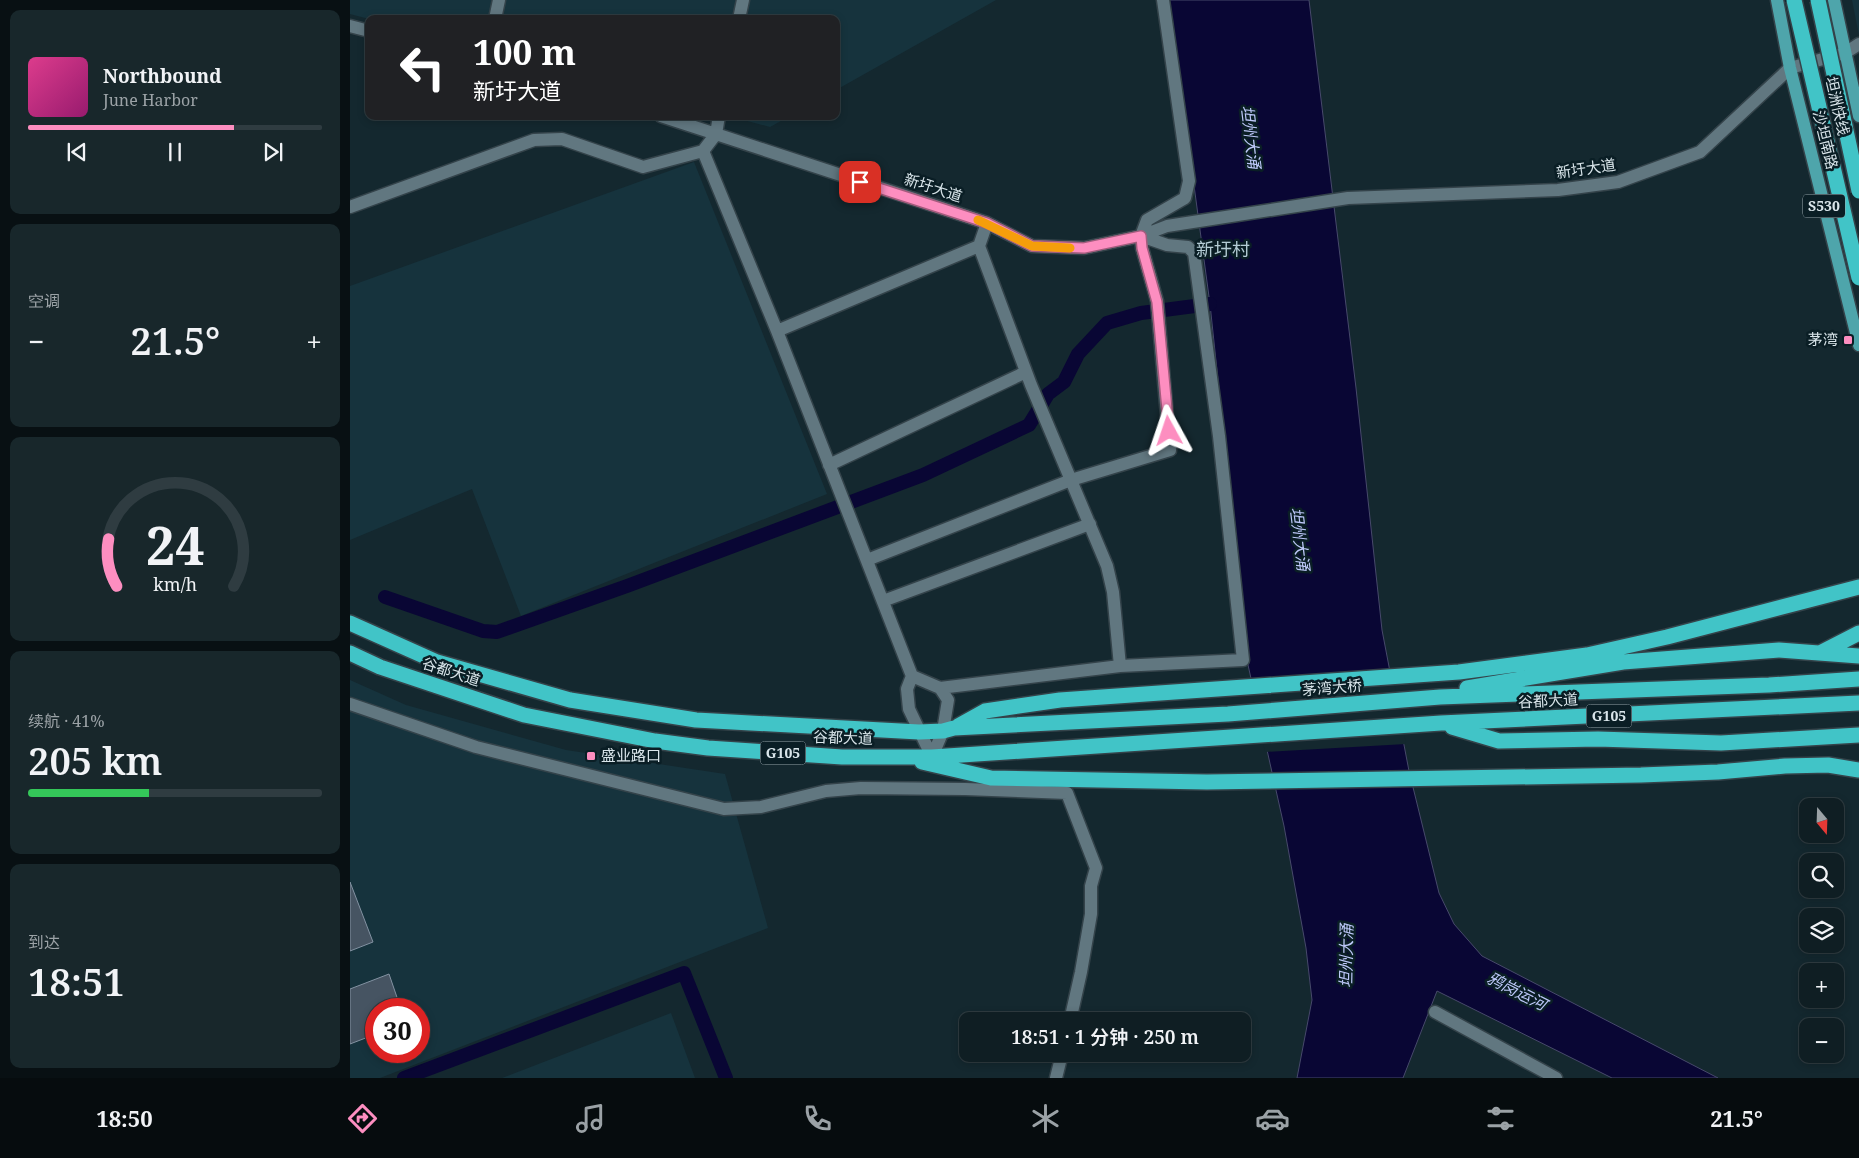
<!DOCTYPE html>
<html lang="zh">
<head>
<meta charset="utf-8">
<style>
  :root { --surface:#0f1e23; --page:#18272b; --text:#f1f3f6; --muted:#9ba2a6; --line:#2f3c41; --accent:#fd8ec0 }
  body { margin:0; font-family:"Noto Serif","Noto Sans SC",serif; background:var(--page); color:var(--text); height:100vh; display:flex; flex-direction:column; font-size:19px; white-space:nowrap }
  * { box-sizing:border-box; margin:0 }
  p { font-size:16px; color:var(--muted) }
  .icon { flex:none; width:28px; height:28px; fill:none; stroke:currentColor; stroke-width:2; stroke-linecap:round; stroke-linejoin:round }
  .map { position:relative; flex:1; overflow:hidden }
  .drawer { display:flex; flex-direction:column; gap:10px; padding:10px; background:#081013; width:350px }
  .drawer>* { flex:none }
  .guide { position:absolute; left:15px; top:15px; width:475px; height:105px; border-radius:10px; box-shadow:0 2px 8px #0003,0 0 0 1px var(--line); background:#202124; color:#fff; overflow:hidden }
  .needle { width:32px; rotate:161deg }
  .buttons { position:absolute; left:1449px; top:798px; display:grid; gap:10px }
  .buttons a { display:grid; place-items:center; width:45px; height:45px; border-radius:10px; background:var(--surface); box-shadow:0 2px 8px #0003,0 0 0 1px var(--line); font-size:25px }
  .speed { position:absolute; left:15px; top:998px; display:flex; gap:10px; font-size:25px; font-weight:700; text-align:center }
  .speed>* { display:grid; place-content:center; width:65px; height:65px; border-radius:50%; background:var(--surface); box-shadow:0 2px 8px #0003,0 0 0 1px var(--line); line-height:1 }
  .speed .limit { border:8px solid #d22; background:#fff; color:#111 }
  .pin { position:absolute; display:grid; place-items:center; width:42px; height:42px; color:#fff; margin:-21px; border-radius:10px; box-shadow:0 2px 8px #0006 }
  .me { position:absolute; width:55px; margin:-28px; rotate:355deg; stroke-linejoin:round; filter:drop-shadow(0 0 4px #0008) }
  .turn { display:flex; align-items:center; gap:18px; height:105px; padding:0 25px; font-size:22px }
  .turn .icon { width:65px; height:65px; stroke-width:2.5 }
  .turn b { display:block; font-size:35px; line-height:42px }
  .big { font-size:38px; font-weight:600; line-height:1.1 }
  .drawer .tile { flex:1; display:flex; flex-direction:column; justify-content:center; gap:8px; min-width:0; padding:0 18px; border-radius:10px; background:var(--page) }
  .drawer .dial { align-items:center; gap:0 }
  .dial svg { height:130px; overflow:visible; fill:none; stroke:var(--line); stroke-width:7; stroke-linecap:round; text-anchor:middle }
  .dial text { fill:var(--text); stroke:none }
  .song { display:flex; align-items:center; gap:15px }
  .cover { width:60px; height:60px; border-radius:8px; background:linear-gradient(135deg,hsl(330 70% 55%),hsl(320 70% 35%)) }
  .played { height:5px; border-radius:2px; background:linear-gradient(90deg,var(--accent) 70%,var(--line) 70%) }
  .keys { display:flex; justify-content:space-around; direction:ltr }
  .heat { display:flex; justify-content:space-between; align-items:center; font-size:28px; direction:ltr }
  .charge { height:8px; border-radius:4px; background:linear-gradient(90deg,#34c759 41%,var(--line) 0) }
  .trip { position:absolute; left:609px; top:1012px; width:292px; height:50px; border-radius:10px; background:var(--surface); box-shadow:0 2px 8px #0003,0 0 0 1px var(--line); font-weight:600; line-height:50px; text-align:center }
  .tabs { display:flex; height:80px; justify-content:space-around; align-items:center; background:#060c0e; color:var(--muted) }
  .tabs .icon { width:35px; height:35px }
  .tabs .selected { color:var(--accent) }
  .tabs b { font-size:22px; color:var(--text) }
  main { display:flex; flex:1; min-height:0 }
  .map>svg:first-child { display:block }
</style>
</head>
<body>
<main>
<section class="drawer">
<div class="tile">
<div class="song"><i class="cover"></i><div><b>Northbound</b><p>June Harbor</p></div></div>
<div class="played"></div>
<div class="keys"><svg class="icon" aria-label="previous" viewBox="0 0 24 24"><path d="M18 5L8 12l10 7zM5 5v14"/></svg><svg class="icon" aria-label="pause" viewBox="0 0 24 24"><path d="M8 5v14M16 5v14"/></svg><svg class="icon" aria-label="next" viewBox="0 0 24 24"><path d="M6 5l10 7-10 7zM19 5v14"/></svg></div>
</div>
<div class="tile"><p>空调</p>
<div class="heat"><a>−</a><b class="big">21.5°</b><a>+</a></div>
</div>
<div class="tile dial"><svg viewBox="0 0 100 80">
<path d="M14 69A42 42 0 1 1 86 69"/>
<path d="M14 69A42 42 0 0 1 9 40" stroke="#fd8ec0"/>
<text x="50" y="56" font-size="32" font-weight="700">24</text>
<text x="50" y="72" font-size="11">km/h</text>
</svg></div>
<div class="tile"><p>续航 · 41%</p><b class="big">205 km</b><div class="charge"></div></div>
<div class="tile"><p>到达</p><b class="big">18:51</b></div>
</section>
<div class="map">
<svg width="1509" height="1078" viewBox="0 0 1509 1078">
  <rect width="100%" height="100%" fill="#14282f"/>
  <!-- built -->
  <path fill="#16333d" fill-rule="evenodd" d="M 0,0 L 646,0 L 486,90 L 486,19 L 19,19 L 0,14 Z
    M 1502,0 L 1509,0 L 1509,35 Z
    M 379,116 L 440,116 L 420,127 Z
    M 344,162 L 477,494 L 171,616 L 122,489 L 0,540 L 0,286 Z
    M 0,680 L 56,705 L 216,750 L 375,774 L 418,928 L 30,1078 L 0,1078 ZM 26,1009 L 69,1009 L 69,1051 L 26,1051 Z
    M 321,1013 L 345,1078 L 152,1078 Z"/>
  <!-- water -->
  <path fill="#090634" stroke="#47496b" d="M 819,0 L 959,0 L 1006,388 L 1032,630 L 1059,771 L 1089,893 L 1104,924 L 1132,956 L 1368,1078 L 1262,1078 L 1087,991 L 1053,1078 L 947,1078 L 962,1000 L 956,948 L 934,826 L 898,665 L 860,304 Z"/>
  <!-- pier -->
  <path fill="#14282f" d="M 1044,681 L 1056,744 L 915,752 L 901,689 Z"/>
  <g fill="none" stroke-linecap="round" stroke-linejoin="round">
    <!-- canal -->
    <path stroke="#090634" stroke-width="14" d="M 35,597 L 133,631 L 147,632 L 277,586 L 573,475 L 679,425 L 698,394 L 714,382 L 728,354 L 757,323 L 791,313 L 860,304
      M 54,1078 L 334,973 L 376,1078"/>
  </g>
  <!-- building -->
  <path fill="#465462" stroke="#8392a2" d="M 0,882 L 23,942 L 0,951 Z
    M 39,974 L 51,1009 L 26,1009 L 26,1034 L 0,1044 L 0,989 Z"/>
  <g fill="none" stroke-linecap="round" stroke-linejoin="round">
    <defs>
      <path id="minor" d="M 145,19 L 149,0
        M 389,19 L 393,0
        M 0,26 L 19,31
        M 311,116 L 637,223 L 682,246 L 734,248 L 791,236 L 817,226 L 998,198 L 1208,190 L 1268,182 L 1350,152 L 1440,68 L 1495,53 L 1509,44
        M 369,116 L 366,134 L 353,151 L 427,331 L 562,676 L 557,689 L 559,709 L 582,757 L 593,731 L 598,700 L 590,688 L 562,676
        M 0,207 L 184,140 L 212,139 L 293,167 L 353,151
        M 637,223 L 629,246 L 681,385 L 757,566 L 763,592 L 770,666
        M 427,331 L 629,246
        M 479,465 L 676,372
        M 517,560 L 721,480 L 820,450 L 807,301 L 792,248 L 791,236 L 797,220 L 835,198 L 839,181 L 813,0
        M 533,601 L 740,524
        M 590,688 L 770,666 L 893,660 L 869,436 L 844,253 L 838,247 L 817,245 L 791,236
        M 0,704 L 126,747 L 374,809 L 411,807 L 476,791 L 511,788 L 615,789 L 717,793 L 746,868 L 741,886 L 741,914 L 731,972 L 720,1021
        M 1085,1012 L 1206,1078
        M 706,1078 L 712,1054"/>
      <path id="major" d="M 1427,0 L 1440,68 L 1509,345
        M 1484,0 L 1509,116"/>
      <path id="highway" d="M 0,623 L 87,662 L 220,700 L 346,720 L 569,732 L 593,731 L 604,728 L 878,714 L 1090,697 L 1419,685 L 1509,679
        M 0,653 L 30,667 L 174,715 L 305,741 L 358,748 L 492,757 L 582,757 L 1091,723 L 1509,703
        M 1470,653 L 1509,633
        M 1117,688 L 1273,662 L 1429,650 L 1509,656
        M 608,726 L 635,711 L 710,700 L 1109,672 L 1237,655 L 1317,637 L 1509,587
        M 1102,727 L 1149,741 L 1248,739 L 1371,743 L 1509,735
        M 572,762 L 641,778 L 857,782 L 1291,775 L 1368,772 L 1435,766 L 1478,765 L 1509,770"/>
    </defs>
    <!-- minor casing -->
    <use href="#minor" stroke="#34434a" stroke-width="15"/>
    <!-- major casing -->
    <use href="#major" stroke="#34434a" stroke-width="15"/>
    <!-- highway casing -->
    <use href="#highway" stroke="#34434a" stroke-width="18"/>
    <!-- minor -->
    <use href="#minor" stroke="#617780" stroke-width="12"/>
    <!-- major -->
    <use href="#major" stroke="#4ea5ab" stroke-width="12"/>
    <!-- highway -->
    <use href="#highway" stroke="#41c4c7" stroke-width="15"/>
    <defs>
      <path id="highway-bridge" d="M 1444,0 L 1509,278
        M 1468,0 L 1509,191"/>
    </defs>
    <!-- highway-bridge casing -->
    <use href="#highway-bridge" stroke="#34434a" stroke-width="18" stroke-linecap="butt"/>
    <!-- highway-bridge -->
    <use href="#highway-bridge" stroke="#41c4c7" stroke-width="15"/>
  </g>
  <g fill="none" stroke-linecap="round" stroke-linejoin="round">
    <defs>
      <path id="route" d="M 510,182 L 637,223 L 682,246 L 734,248 L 791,236 L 792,248 L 807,302 L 819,431"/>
    </defs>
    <!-- route casing -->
    <use href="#route" stroke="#a45c7d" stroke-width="12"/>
    <!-- route -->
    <use href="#route" stroke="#fd8ec0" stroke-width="9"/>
    <!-- slow -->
    <path stroke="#f59e0b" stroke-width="9" d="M 628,220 L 682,246 L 720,248"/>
  </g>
  <!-- markers -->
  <g fill="#fd8ec0" stroke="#0a1e25" stroke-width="2">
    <rect x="1493" y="335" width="10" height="10" rx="2.5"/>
    <rect x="236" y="751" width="10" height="10" rx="2.5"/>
  </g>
  <g text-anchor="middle" stroke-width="5" stroke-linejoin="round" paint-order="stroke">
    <!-- shield labels -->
    <g fill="#0a1e25" stroke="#9ba9af" stroke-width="1">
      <rect x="1453" y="194.5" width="42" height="23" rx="4"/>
      <rect x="1236.5" y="704.5" width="45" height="23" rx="4"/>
      <rect x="410.5" y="741.5" width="45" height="23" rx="4"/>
    </g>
    <g font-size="14" font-weight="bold" fill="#d9e5ea">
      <text x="1474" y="211">S530</text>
      <text x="1259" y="721">G105</text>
      <text x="433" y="758">G105</text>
    </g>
    <!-- street labels -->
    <g font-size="15" fill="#d9e5ea" stroke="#0a1e25">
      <text transform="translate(1487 106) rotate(77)" y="5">坦洲快线</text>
      <text transform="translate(1475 140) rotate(76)" y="5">沙坦南路</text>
      <text transform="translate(1236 169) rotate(-8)" y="5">新圩大道</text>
      <text transform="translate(583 188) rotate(18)" y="5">新圩大道</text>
      <text transform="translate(101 672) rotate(18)" y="5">谷都大道</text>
      <text transform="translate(982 688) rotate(-5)" y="5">茅湾大桥</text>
      <text transform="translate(1198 701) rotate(-3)" y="5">谷都大道</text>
      <text transform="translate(493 738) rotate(2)" y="5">谷都大道</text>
    </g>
    <!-- poi labels -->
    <g font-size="15" fill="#d9e5ea" stroke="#0a1e25" text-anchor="end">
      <text x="1488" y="345">茅湾</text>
      <text x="251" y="761" text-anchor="start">盛业路口</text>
    </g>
    <!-- water labels -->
    <g font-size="16" font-style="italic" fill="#bdc8f9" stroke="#0a1e25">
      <text transform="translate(901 137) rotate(83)" y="6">坦州大涌</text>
      <text transform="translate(950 539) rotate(83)" y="6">坦州大涌</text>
      <text transform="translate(996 956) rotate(-89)" y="6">坦州大涌</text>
      <text transform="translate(1167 991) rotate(27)" y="6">鸦岗运河</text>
    </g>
    <!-- quarter labels -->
    <g font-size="18" fill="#b4ccd5" stroke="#0a1e25">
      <text x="873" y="256">新圩村</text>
    </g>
  </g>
</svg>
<div class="buttons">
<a><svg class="needle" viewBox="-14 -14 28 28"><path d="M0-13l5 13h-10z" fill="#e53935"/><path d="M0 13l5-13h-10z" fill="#9ba2a6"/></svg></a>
<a><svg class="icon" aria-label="search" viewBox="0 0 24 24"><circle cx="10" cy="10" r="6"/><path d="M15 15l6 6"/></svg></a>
<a><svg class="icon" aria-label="layers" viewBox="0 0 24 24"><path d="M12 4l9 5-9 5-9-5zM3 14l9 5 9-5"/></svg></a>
<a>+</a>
<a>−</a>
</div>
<div class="speed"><div class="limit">30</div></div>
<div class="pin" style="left:510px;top:182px;background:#d93025"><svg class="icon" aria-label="arrive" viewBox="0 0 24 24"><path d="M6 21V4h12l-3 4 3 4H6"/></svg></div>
<svg class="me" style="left:819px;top:431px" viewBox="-20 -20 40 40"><path d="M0-17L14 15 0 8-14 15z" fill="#fd8ec0" stroke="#fff" stroke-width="4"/></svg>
<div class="trip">18:51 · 1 分钟 · 250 m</div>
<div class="guide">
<div class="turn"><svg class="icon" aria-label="left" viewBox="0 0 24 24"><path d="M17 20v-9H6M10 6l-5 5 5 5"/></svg><div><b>100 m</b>新圩大道</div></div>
</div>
</div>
</main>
<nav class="tabs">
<b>18:50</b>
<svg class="icon selected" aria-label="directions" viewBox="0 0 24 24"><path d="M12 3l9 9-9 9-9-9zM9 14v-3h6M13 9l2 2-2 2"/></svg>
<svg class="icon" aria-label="music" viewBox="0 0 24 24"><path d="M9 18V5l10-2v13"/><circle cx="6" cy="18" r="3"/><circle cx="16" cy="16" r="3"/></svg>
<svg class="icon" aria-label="phone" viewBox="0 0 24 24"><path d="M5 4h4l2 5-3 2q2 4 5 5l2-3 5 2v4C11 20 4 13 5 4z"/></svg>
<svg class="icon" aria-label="climate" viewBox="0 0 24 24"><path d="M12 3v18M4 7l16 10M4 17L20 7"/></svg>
<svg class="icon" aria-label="car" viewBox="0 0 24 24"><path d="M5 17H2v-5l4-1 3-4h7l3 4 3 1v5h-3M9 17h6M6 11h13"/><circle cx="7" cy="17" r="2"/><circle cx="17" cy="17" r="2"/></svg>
<svg class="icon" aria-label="filters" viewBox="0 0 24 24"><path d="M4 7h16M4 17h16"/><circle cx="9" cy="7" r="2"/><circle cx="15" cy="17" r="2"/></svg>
<b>21.5°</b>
</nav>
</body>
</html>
